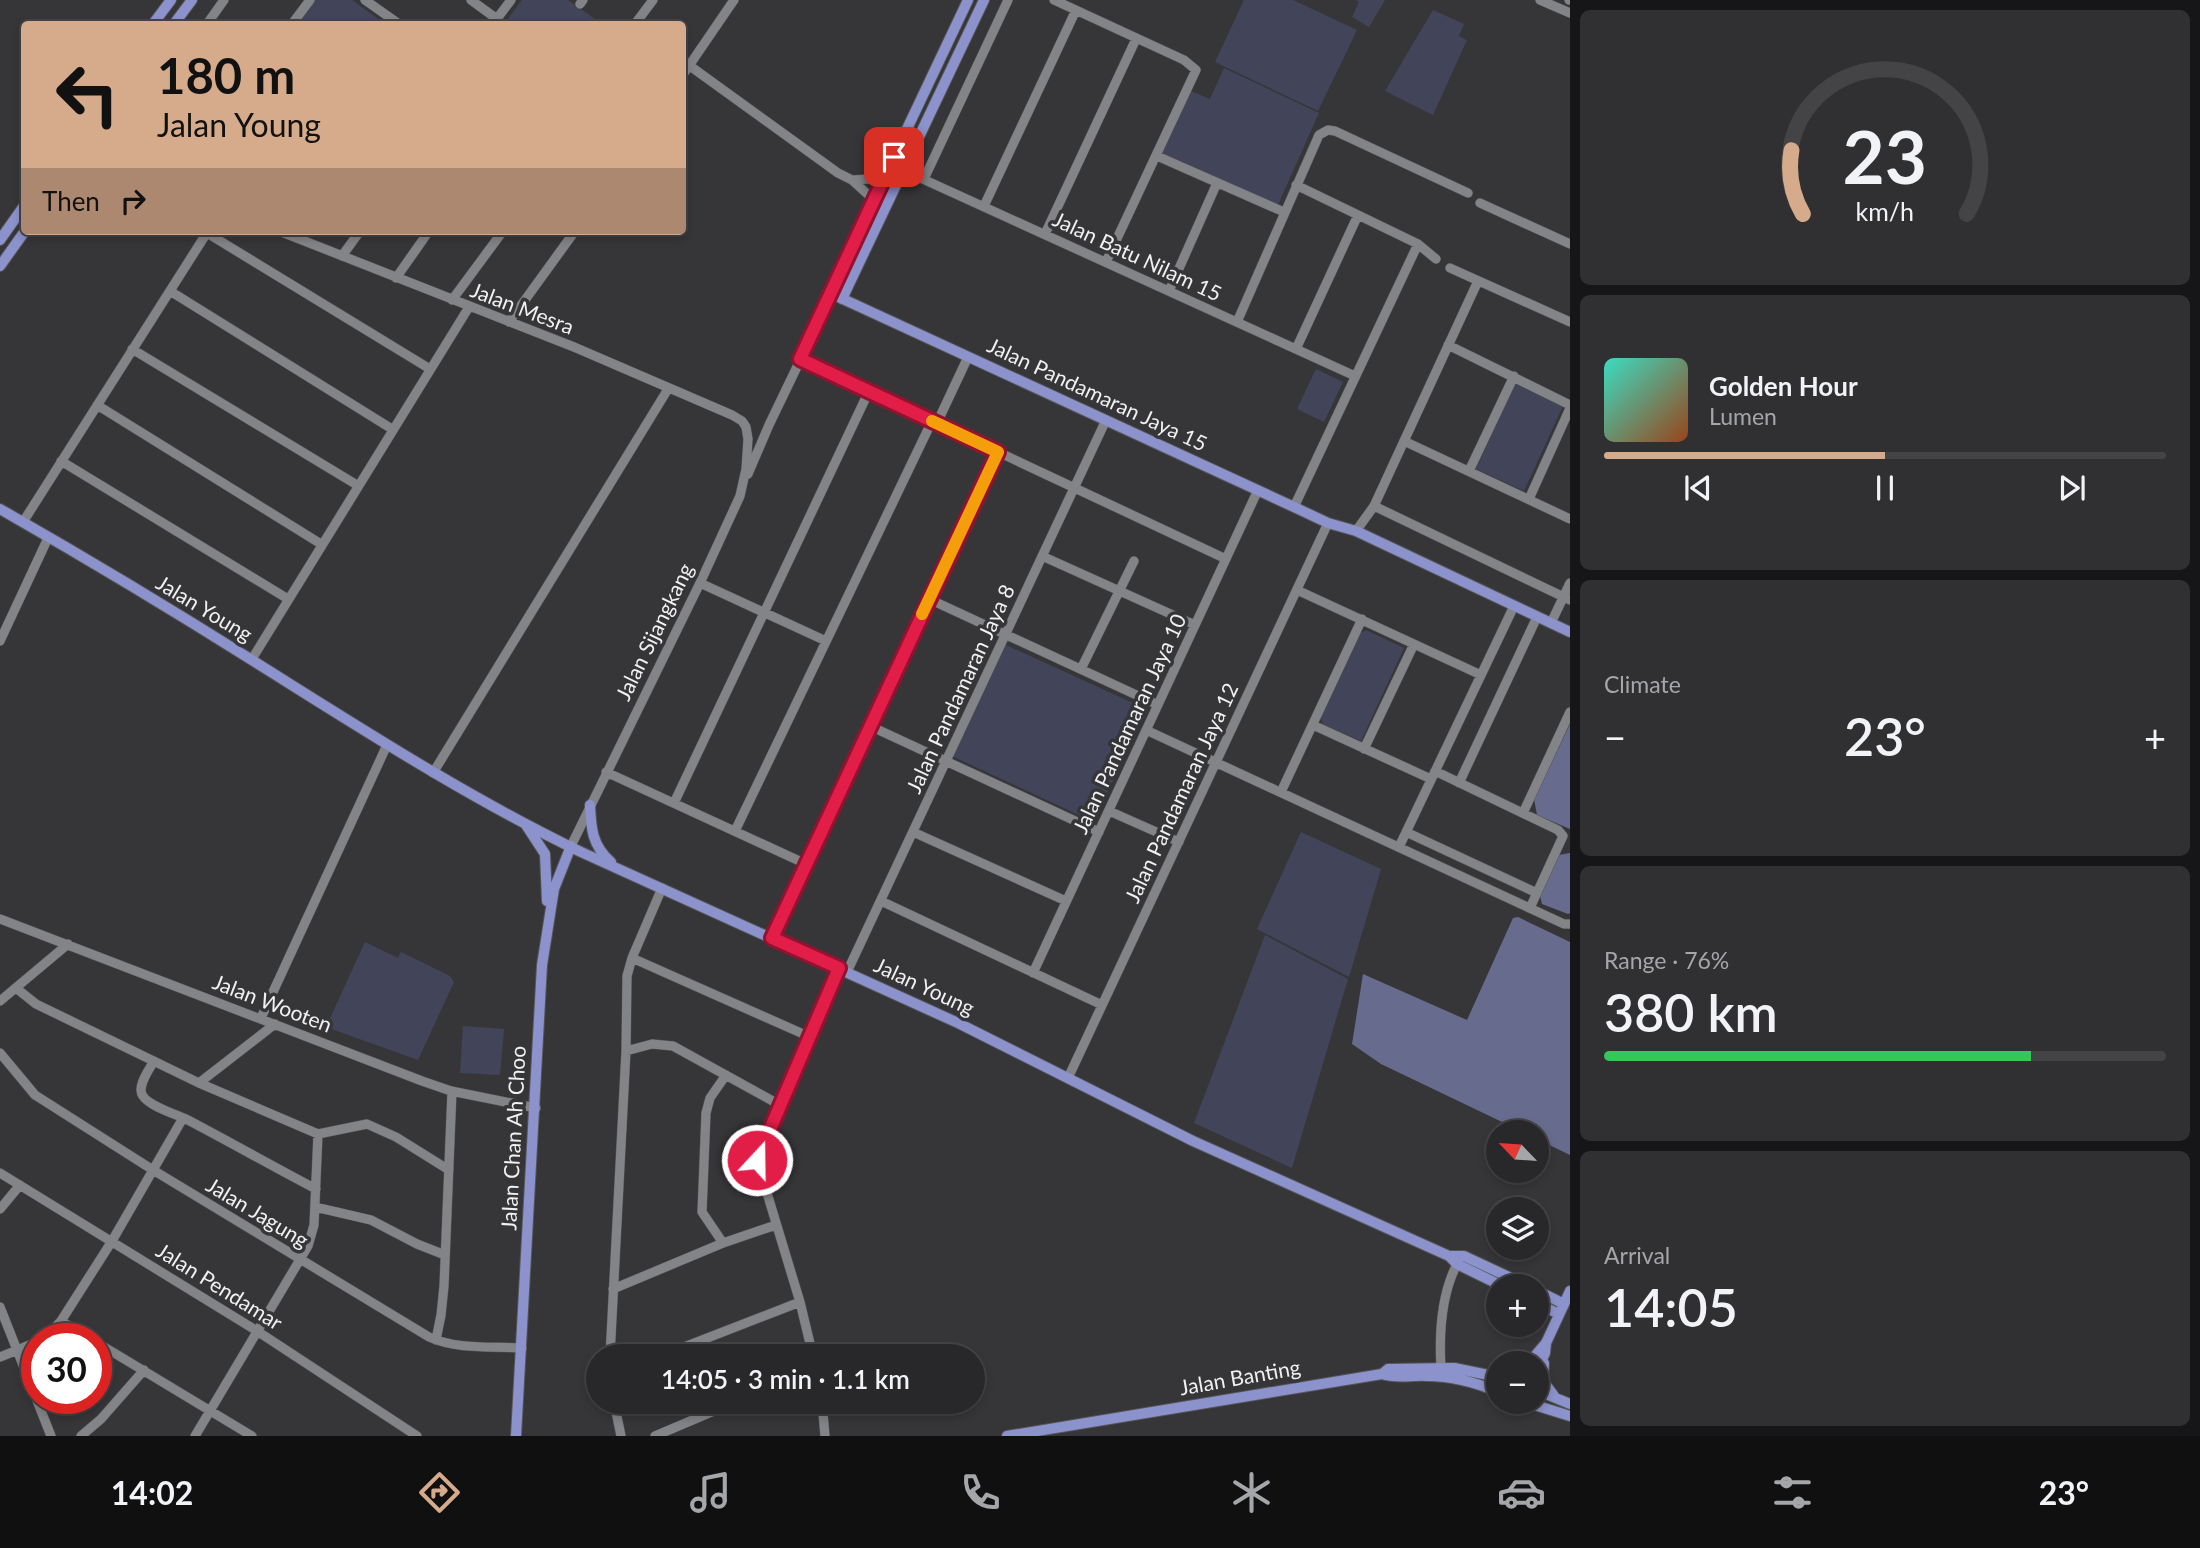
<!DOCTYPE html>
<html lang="en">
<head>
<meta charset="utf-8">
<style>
  :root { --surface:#28282b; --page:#303033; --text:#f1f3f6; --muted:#a5a6a9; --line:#444447; --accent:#d6ab8b }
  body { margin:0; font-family:Lato,sans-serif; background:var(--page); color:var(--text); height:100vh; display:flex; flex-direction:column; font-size:26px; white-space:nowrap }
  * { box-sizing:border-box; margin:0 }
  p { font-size:23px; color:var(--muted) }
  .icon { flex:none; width:38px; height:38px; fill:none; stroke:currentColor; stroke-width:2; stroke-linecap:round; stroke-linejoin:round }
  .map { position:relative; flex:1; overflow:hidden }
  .details { display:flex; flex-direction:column; gap:10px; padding:10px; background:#161618; width:630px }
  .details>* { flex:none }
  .hud { position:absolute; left:21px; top:21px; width:665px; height:214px; border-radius:7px; box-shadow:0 4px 10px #0003,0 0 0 2px var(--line); background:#d6ab8b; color:#111; overflow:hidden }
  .needle { width:46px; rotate:295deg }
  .buttons { position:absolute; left:1486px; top:1120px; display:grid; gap:14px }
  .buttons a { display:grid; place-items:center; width:63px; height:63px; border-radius:50%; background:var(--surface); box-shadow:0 4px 10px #0003,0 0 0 2px var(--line); font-size:35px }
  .speed { position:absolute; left:21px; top:1323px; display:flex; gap:14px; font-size:35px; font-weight:700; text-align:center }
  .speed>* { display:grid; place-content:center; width:91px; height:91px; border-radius:50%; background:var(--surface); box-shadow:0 4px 10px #0003,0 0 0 2px var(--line); line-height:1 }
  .speed .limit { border:10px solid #d22; background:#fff; color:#111 }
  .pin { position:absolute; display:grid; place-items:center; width:60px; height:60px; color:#fff; margin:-30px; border-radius:14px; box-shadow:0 4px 10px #0006 }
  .me { position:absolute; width:77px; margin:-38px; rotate:21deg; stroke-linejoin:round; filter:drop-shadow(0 0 5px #0008) }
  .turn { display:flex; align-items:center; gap:24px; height:147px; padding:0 21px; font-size:32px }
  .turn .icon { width:91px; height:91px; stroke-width:2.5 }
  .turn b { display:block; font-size:49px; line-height:60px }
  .then { display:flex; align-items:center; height:66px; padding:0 21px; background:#0003; gap:14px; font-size:26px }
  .big { font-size:52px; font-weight:600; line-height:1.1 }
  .details .tile { flex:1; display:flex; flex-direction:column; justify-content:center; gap:10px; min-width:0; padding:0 24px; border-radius:10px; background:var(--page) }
  .details .dial { align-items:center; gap:0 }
  .dial svg { height:182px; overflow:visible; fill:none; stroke:var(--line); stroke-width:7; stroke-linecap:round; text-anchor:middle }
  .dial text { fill:var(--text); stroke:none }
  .song { display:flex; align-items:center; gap:21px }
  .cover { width:84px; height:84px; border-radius:10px; background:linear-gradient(135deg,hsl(170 70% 55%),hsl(20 70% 35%)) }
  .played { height:7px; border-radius:4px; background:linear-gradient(90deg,var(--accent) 50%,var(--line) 50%) }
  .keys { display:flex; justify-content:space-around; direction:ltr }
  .heat { display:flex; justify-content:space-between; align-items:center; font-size:38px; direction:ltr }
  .charge { height:10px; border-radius:5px; background:linear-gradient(90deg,#34c759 76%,var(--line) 0) }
  .trip { position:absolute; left:586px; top:1344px; width:399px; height:70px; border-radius:35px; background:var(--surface); box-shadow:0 4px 10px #0003,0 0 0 2px var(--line); font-weight:600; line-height:70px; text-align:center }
  .tab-bar { display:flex; height:112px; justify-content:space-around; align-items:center; background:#101011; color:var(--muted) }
  .tab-bar .icon { width:49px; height:49px }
  .tab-bar .current { color:var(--accent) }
  .tab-bar b { font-size:32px; color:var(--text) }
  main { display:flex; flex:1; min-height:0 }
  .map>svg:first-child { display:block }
</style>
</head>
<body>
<main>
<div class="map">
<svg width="1570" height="1436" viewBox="0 0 1570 1436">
  <rect width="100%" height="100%" fill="#363639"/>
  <!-- green -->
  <path fill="#424559" d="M 314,0 L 352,0 L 385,24 L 297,24 Z
    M 522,0 L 568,0 L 602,24 L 504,24 Z
    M 1244,0 L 1293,0 L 1357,30 L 1318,111 L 1215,62 Z
    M 1356,0 L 1385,0 L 1369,27 L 1352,17 L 1359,2 Z
    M 1433,10 L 1464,24 L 1459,36 L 1467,40 L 1433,115 L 1385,91 Z
    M 1224,68 L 1319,113 L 1277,207 L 1161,155 L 1191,91 L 1210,99 Z
    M 1316,369 L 1343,382 L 1324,422 L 1297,409 Z
    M 1515,384 L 1563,406 L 1524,491 L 1476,469 Z
    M 1366,630 L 1404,648 L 1361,741 L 1323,724 L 1320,716 L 1359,634 Z
    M 1004,644 L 1146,709 L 1094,822 L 952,756 Z
    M 1301,832 L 1381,869 L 1349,977 L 1257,929 Z
    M 1265,935 L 1348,979 L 1292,1168 L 1194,1123 Z
    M 365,942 L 398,958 L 401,952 L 450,976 L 454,982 L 418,1060 L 326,1027 Z
    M 463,1026 L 504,1029 L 500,1075 L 460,1073 Z"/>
  <!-- forest -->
  <path fill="#676b8d" d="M 1570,724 L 1570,829 L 1537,815 L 1534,799 Z
    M 1570,853 L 1570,913 L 1568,914 L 1542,904 L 1540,896 L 1559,855 Z
    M 1518,917 L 1570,942 L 1570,1155 L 1537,1139 L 1536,1132 L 1523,1132 L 1381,1064 L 1352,1044 L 1363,974 L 1467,1020 L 1513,918 Z"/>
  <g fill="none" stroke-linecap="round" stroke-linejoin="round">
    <defs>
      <path id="minor" d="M 365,0 L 399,24
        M 471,0 L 497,19
        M 1054,0 L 1184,60 L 1196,70 L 1106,262
        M 1540,0 L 1570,13
        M 1569,0 L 1570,0
        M 580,4 L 583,0
        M 207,24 L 224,0
        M 292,24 L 310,0
        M 493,24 L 511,0
        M 635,24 L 653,0
        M 690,66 L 838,173 L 852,180 L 874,200
        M 682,76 L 734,0
        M 1157,156 L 1284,212
        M 903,170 L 1355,376
        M 924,179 L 1008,0
        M 853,180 L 884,178
        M 1296,185 L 1418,244 L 1436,259
        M 1480,203 L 1570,244
        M 984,206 L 1076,10
        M 279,231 L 574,347 L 732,415 L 742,421 L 746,427 L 748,439 L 746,469 L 740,496 L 700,583 L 571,846
        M 207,233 L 430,369
        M 1045,234 L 1136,39
        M 342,256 L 360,231
        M 1450,268 L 1570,322
        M 396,278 L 429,231
        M 170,291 L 392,429
        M 1169,291 L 1217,183
        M 452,300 L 503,231
        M 509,322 L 575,231
        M 1237,322 L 1319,135 L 1328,130 L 1335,131 L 1468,193
        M 1448,345 L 1570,405
        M 132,349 L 357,485
        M 1296,349 L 1358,215
        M 800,359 L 1226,559
        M 97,405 L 321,544
        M 937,423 L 968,357
        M 1404,441 L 1570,519
        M 61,461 L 288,599
        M 1469,471 L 1514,376
        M 748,474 L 769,425 L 832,294
        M 1529,499 L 1570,408
        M 1374,506 L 1570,600
        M 1294,507 L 1418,244
        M 23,522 L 208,231
        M 1356,531 L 1374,506 L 1478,281
        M 1042,556 L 1195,625
        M 700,583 L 826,641
        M 1297,590 L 1481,675
        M 929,599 L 1158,705
        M 1551,623 L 1570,583
        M 0,641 L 48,538
        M 252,659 L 469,307
        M 1081,669 L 1134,561
        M 1313,725 L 1431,779
        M 870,726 L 1099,832
        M 1146,730 L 1564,924 L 1570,924
        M 1364,749 L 1414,644
        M 1435,771 L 1558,830 L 1563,836 L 1530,908
        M 606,772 L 806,864
        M 433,773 L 668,389
        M 1459,783 L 1537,617
        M 1281,792 L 1362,619
        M 674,803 L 869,391
        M 1109,811 L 1179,842
        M 1523,813 L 1570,712
        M 735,831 L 932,421
        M 913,832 L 1066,901
        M 1406,832 L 1537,893
        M 1399,847 L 1514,606
        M 881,901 L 1102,1005
        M 0,919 L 422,1081 L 451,1091 L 536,1108
        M 772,938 L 998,452
        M 632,958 L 810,1037
        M 847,972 L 1106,420
        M 1033,973 L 1258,490
        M 16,988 L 36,1004 L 199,1083 L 318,1134 L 367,1124 L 396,1137 L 449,1170
        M 0,1001 L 68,944
        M 261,1018 L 387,745
        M 626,1051 L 652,1044 L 673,1046 L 780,1105
        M 0,1053 L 35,1095 L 153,1170 L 429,1337 C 458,1350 491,1346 522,1348
        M 154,1061 C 149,1070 136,1087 143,1096 C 149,1106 175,1114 186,1119 C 230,1142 272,1166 316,1189
        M 1068,1078 L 1328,523
        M 199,1083 L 275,1024
        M 0,1173 L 257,1331 L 417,1436
        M 315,1207 L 371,1220 L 417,1244 L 445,1255
        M 0,1209 L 20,1185
        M 723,1243 L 702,1212 L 706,1113 L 710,1098 L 726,1075
        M 613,1289 L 723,1243 L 776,1225
        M 0,1307 L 51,1436
        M 61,1321 L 91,1339
        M 44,1339 L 61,1321 L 112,1241 L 183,1118
        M 436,1340 L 441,1315 L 444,1286 L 452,1091
        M 96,1342 L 252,1436
        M 610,1356 L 626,1051 L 627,976 L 632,958 L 662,888
        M 661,1356 L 800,1302
        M 813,1356 L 800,1302 L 757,1160 L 761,1147 L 839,969
        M 0,1357 L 37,1342
        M 1441,1368 C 1439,1334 1441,1295 1457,1264
        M 614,1402 L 621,1436
        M 822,1402 L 825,1436
        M 81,1436 L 101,1419 L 144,1370
        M 195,1436 L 308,1246 L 314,1225 L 318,1134
        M 655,1436 L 735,1402"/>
      <path id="major" d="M 968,0 L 835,281 L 832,294 L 1294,507 L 1328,523 L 1356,531 L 1570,632
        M 153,24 L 171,0
        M 174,24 L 192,0
        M 0,240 L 24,206
        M 0,266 L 25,231
        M 842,299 L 984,0
        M 0,509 C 86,558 171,609 255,662 C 362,729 467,797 581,852 L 958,1023 L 1193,1141 L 1449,1256 L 1457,1264 L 1502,1286
        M 590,805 C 591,828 592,846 611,862
        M 526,825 L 545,854 L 547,901
        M 1449,1256 L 1464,1256 L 1528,1286
        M 1536,1290 L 1564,1304
        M 1536,1303 L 1559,1314
        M 1529,1363 L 1546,1343
        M 1544,1363 L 1543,1381 L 1554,1396
        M 1536,1373 L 1545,1353 L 1546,1343 L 1570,1291
        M 1382,1374 C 1397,1379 1411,1375 1427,1376 C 1452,1376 1475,1382 1498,1392
        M 1536,1390 L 1570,1404
        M 1525,1402 L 1570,1416
        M 516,1436 L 542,965 L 554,889 L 571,846
        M 1007,1436 L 1382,1374 L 1388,1369 L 1454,1368 L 1498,1377"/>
    </defs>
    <!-- minor casing -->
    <use href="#minor" stroke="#545557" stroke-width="10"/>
    <!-- major casing -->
    <use href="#major" stroke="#545557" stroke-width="12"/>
    <!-- minor -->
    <use href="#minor" stroke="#838487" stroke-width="9"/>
    <!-- major -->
    <use href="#major" stroke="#8c92cb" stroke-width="10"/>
  </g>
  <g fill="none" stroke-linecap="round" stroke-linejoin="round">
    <defs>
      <path id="route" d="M 757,1160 L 839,968 L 772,938 L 998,452 L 800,359 L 894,157"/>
    </defs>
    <!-- route casing -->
    <use href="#route" stroke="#92132f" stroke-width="18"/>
    <!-- route -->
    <use href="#route" stroke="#e11d48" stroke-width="12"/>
    <!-- slow -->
    <path stroke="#f59e0b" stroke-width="12" d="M 922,614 L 998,452 L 932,421"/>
  </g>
  <g text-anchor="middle" stroke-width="7" stroke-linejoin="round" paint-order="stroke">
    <!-- street labels -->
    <g font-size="21" fill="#f1f1f3" stroke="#363639">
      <text transform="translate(1137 257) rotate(25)" y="7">Jalan Batu Nilam 15</text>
      <text transform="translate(522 309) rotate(21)" y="7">Jalan Mesra</text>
      <text transform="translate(1097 395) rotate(25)" y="7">Jalan Pandamaran Jaya 15</text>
      <text transform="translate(204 609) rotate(31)" y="7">Jalan Young</text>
      <text transform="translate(655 632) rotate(-64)" y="7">Jalan Sijangkang</text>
      <text transform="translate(961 689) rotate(-65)" y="7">Jalan Pandamaran Jaya 8</text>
      <text transform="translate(1130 724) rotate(-65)" y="7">Jalan Pandamaran Jaya 10</text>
      <text transform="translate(1182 793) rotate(-65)" y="7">Jalan Pandamaran Jaya 12</text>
      <text transform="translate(924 987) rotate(25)" y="7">Jalan Young</text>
      <text transform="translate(272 1004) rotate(21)" y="7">Jalan Wooten</text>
      <text transform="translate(514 1138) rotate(-87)" y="7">Jalan Chan Ah Choo</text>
      <text transform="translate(257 1213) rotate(31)" y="7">Jalan Jagung</text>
      <text transform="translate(219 1287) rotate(32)" y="7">Jalan Pendamar</text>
      <text transform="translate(1240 1378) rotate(-10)" y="7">Jalan Banting</text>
    </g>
  </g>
</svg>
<div class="buttons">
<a><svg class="needle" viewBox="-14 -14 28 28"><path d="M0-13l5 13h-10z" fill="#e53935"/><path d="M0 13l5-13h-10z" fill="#a5a6a9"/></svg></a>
<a><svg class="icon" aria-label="layers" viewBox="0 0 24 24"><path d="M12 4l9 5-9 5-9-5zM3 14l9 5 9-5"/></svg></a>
<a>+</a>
<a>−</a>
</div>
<div class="speed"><div class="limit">30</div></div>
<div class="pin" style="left:894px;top:157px;background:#d93025"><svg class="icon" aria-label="arrive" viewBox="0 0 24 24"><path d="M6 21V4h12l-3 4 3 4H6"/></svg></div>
<svg class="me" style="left:757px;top:1160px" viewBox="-20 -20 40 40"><circle r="17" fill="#e11d48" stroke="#fff" stroke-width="3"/><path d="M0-11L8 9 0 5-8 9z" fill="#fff"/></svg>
<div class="trip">14:05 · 3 min · 1.1 km</div>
<div class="hud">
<div class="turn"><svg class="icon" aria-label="left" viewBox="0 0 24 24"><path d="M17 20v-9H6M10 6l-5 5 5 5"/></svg><div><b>180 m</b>Jalan Young</div></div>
<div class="then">Then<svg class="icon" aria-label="right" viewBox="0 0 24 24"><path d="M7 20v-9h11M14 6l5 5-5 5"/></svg></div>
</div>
</div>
<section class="details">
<div class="tile dial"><svg viewBox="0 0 100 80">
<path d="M14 69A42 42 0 1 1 86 69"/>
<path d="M14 69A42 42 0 0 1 9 41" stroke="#d6ab8b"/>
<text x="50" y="56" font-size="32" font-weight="700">23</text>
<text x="50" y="72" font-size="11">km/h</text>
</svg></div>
<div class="tile">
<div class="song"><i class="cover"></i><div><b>Golden Hour</b><p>Lumen</p></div></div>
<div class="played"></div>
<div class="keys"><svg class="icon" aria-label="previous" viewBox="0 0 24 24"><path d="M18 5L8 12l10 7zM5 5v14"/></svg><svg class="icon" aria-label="pause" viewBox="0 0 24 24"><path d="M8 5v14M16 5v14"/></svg><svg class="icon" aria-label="next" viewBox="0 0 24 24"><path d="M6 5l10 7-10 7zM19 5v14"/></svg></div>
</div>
<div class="tile"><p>Climate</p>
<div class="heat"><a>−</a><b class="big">23°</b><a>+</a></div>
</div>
<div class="tile"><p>Range · 76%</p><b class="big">380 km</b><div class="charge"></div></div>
<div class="tile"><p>Arrival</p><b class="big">14:05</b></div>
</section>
</main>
<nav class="tab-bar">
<b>14:02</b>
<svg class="icon current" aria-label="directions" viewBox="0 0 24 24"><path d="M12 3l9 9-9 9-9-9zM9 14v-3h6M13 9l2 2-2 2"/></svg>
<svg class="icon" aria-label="music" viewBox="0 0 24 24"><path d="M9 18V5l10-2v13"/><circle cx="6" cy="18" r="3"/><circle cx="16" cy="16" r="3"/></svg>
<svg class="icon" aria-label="phone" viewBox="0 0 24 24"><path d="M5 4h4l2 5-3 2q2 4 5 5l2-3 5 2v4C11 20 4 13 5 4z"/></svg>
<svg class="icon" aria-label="climate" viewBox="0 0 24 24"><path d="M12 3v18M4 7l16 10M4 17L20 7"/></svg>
<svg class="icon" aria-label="car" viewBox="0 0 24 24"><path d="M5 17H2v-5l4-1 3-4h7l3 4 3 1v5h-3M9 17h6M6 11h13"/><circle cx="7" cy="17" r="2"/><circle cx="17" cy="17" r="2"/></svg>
<svg class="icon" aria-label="filters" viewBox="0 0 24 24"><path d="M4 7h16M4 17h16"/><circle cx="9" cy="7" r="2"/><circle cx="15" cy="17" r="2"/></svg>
<b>23°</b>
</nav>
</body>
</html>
